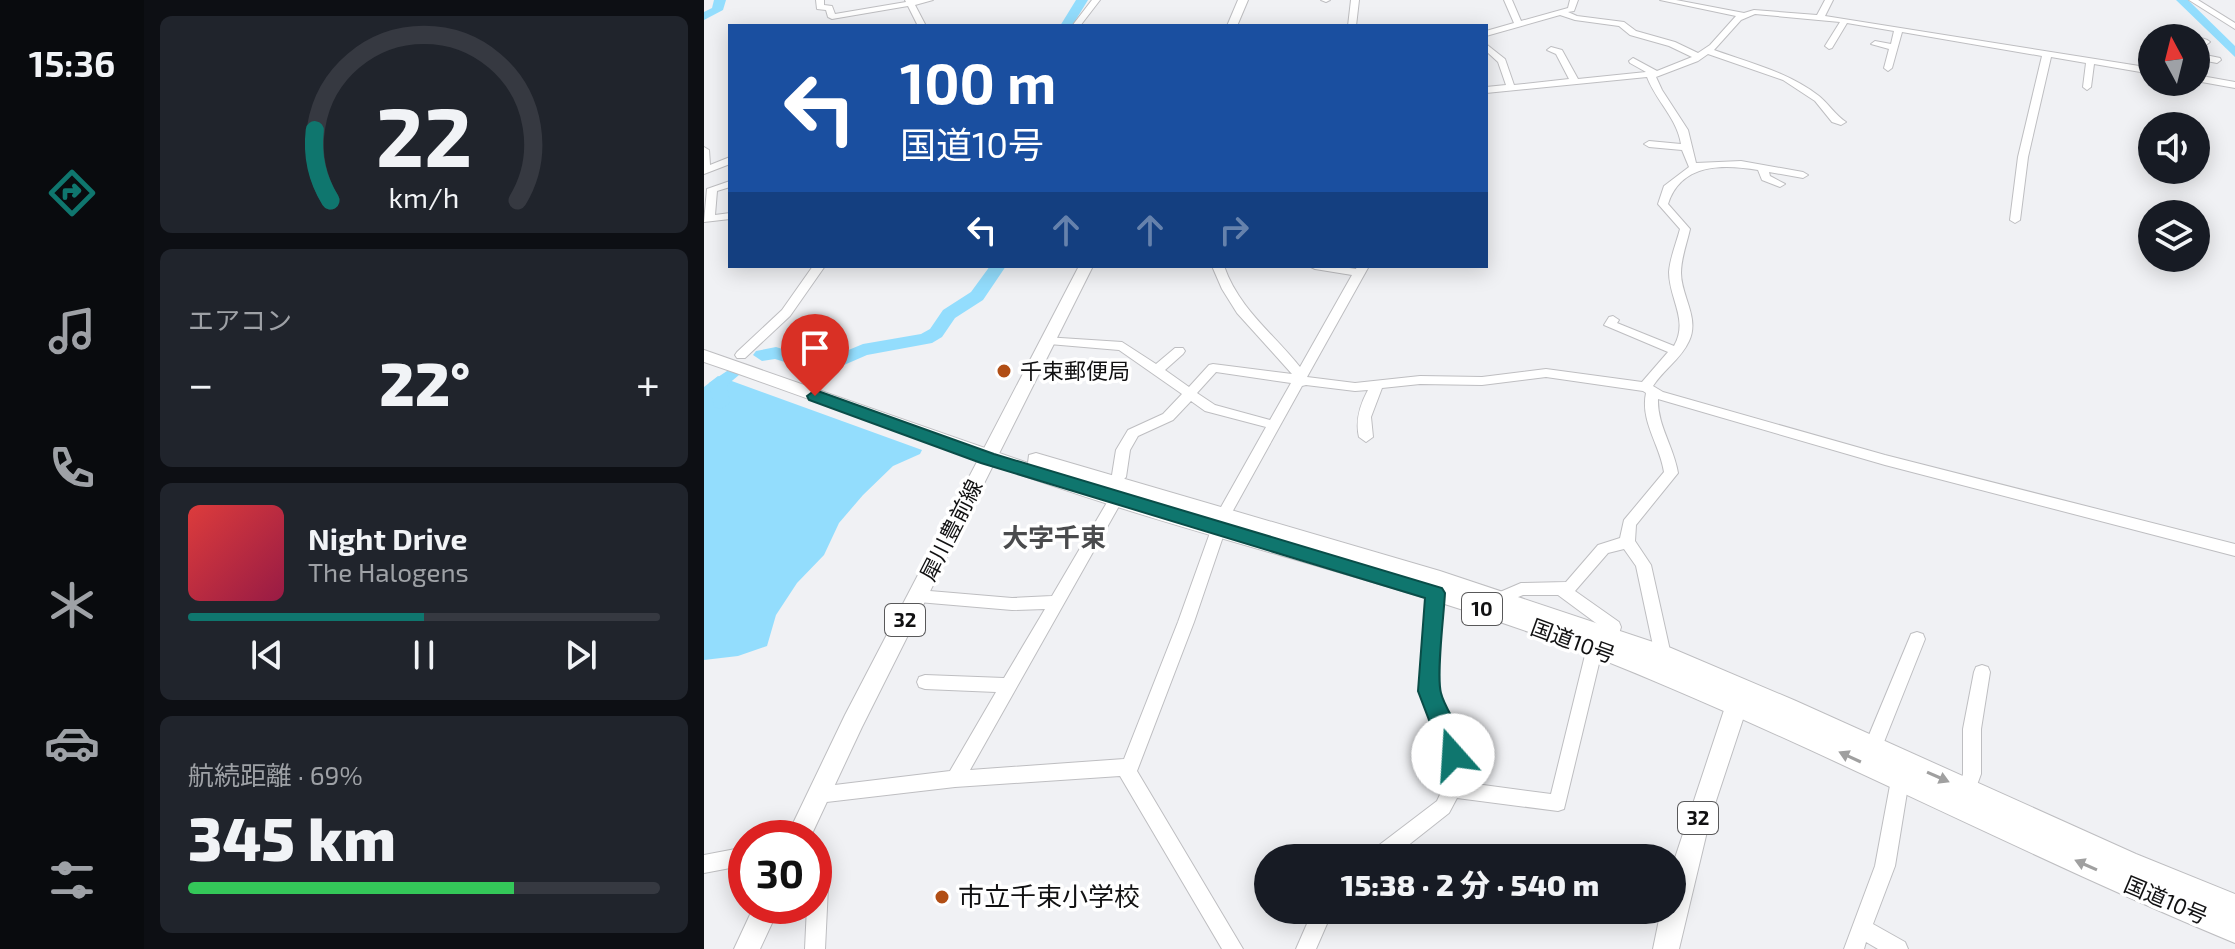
<!DOCTYPE html>
<html lang="ja">
<head>
<meta charset="utf-8">
<style>
  :root { --surface:#171b24; --page:#20242c; --text:#f1f3f6; --muted:#9ea1a6; --line:#363941; --accent:#0f766e }
  body { margin:0; font-family:"Exo 2","Noto Sans JP",sans-serif; background:var(--page); color:var(--text); height:100vh; display:flex; flex-direction:column; font-size:30px; white-space:nowrap }
  * { box-sizing:border-box; margin:0 }
  p { font-size:26px; color:var(--muted) }
  .icon { flex:none; width:44px; height:44px; fill:none; stroke:currentColor; stroke-width:2; stroke-linecap:round; stroke-linejoin:round }
  .map { position:relative; flex:1; overflow:hidden }
  .sheet { display:flex; flex-direction:column; gap:16px; padding:16px; background:#0d0f14; width:560px }
  .sheet>* { flex:none }
  .hud { position:absolute; left:24px; top:24px; width:760px; height:244px; border-radius:0px; box-shadow:0 4px 20px #0003; background:#1a4fa0; color:#fff; overflow:hidden }
  .needle { width:52px; rotate:353deg }
  .buttons { position:absolute; left:1434px; top:24px; display:grid; gap:16px }
  .buttons a { display:grid; place-items:center; width:72px; height:72px; border-radius:50%; background:var(--surface); box-shadow:0 4px 20px #0003; font-size:40px }
  .speed { position:absolute; left:24px; top:820px; display:flex; gap:16px; font-size:40px; font-weight:700; text-align:center }
  .speed>* { display:grid; place-content:center; width:104px; height:104px; border-radius:50%; background:var(--surface); box-shadow:0 4px 20px #0003; line-height:1 }
  .speed .limit { border:12px solid #d22; background:#fff; color:#111 }
  .pin { position:absolute; display:grid; place-items:center; width:68px; height:68px; color:#fff; margin:-82px -34px; border-radius:50% 50% 50% 0; rotate:-45deg; box-shadow:0 0 8px #0007 }
  .pin .icon { rotate:45deg }
  .me { position:absolute; width:88px; margin:-44px; rotate:341deg; stroke-linejoin:round; filter:drop-shadow(0 0 6px #0008) }
  .turn { display:flex; align-items:center; gap:28px; height:168px; padding:0 40px; font-size:36px }
  .turn .icon { width:104px; height:104px; stroke-width:2.5 }
  .turn b { display:block; font-size:56px; line-height:68px }
  .lanes { display:flex; align-items:center; height:76px; padding:0 40px; background:#0003; justify-content:center; gap:40px; direction:ltr }
  .lanes .off { opacity:.35 }
  .big { font-size:60px; font-weight:800; line-height:1.1 }
  .sheet .tile { flex:1; display:flex; flex-direction:column; justify-content:center; gap:12px; min-width:0; padding:0 28px; border-radius:12px; background:var(--page) }
  .sheet .dial { align-items:center; gap:0 }
  .dial svg { height:208px; overflow:visible; fill:none; stroke:var(--line); stroke-width:7; stroke-linecap:round; text-anchor:middle }
  .dial text { fill:var(--text); stroke:none }
  .song { display:flex; align-items:center; gap:24px }
  .cover { width:96px; height:96px; border-radius:12px; background:linear-gradient(135deg,hsl(0 70% 55%),hsl(340 70% 35%)) }
  .played { height:8px; border-radius:4px; background:linear-gradient(90deg,var(--accent) 50%,var(--line) 50%) }
  .keys { display:flex; justify-content:space-around; direction:ltr }
  .heat { display:flex; justify-content:space-between; align-items:center; font-size:44px; direction:ltr }
  .charge { height:12px; border-radius:6px; background:linear-gradient(90deg,#34c759 69%,var(--line) 0) }
  .trip { position:absolute; left:550px; top:844px; width:432px; height:80px; border-radius:40px; background:var(--surface); box-shadow:0 4px 20px #0003; font-weight:800; line-height:80px; text-align:center }
  main { display:flex; flex:1; min-height:0 }
  .dock { display:flex; flex-direction:column; width:144px; justify-content:space-around; align-items:center; background:#090b0e; color:var(--muted) }
  .dock .icon { width:56px; height:56px }
  .dock .current { color:var(--accent) }
  .dock b { font-size:36px; color:var(--text) }
  .map>svg:first-child { display:block }
</style>
</head>
<body>
<main>
<nav class="dock">
<b>15:36</b>
<svg class="icon current" aria-label="directions" viewBox="0 0 24 24"><path d="M12 3l9 9-9 9-9-9zM9 14v-3h6M13 9l2 2-2 2"/></svg>
<svg class="icon" aria-label="music" viewBox="0 0 24 24"><path d="M9 18V5l10-2v13"/><circle cx="6" cy="18" r="3"/><circle cx="16" cy="16" r="3"/></svg>
<svg class="icon" aria-label="phone" viewBox="0 0 24 24"><path d="M5 4h4l2 5-3 2q2 4 5 5l2-3 5 2v4C11 20 4 13 5 4z"/></svg>
<svg class="icon" aria-label="climate" viewBox="0 0 24 24"><path d="M12 3v18M4 7l16 10M4 17L20 7"/></svg>
<svg class="icon" aria-label="car" viewBox="0 0 24 24"><path d="M5 17H2v-5l4-1 3-4h7l3 4 3 1v5h-3M9 17h6M6 11h13"/><circle cx="7" cy="17" r="2"/><circle cx="17" cy="17" r="2"/></svg>
<svg class="icon" aria-label="filters" viewBox="0 0 24 24"><path d="M4 7h16M4 17h16"/><circle cx="9" cy="7" r="2"/><circle cx="15" cy="17" r="2"/></svg>
</nav>
<section class="sheet">
<div class="tile dial"><svg viewBox="0 0 100 80">
<path d="M14 69A42 42 0 1 1 86 69"/>
<path d="M14 69A42 42 0 0 1 8 42" stroke="#0f766e"/>
<text x="50" y="56" font-size="32" font-weight="700">22</text>
<text x="50" y="72" font-size="11">km/h</text>
</svg></div>
<div class="tile"><p>エアコン</p>
<div class="heat"><a>−</a><b class="big">22°</b><a>+</a></div>
</div>
<div class="tile">
<div class="song"><i class="cover"></i><div><b>Night Drive</b><p>The Halogens</p></div></div>
<div class="played"></div>
<div class="keys"><svg class="icon" aria-label="previous" viewBox="0 0 24 24"><path d="M18 5L8 12l10 7zM5 5v14"/></svg><svg class="icon" aria-label="pause" viewBox="0 0 24 24"><path d="M8 5v14M16 5v14"/></svg><svg class="icon" aria-label="next" viewBox="0 0 24 24"><path d="M6 5l10 7-10 7zM19 5v14"/></svg></div>
</div>
<div class="tile"><p>航続距離 · 69%</p><b class="big">345 km</b><div class="charge"></div></div>
</section>
<div class="map">
<svg width="1531" height="949" viewBox="0 0 1531 949">
  <rect width="100%" height="100%" fill="#f0f1f4"/>
  <!-- water -->
  <path fill="#93ddfd" d="M 14,376 L 218,450 L 216,454 L 189,466 L 159,495 L 135,523 L 120,555 L 93,583 L 72,615 L 63,646 L 34,656 L 0,660 L 0,387 Z"/>
  <g fill="none" stroke-linecap="round" stroke-linejoin="round">
    <!-- river -->
    <path fill="#93ddfd" fill-rule="evenodd" d="M 10,0 L 22,0 L 19,10 L 0,20 L 0,12 L 8,8 Z
      M 372,0 L 384,0 L 368,26 L 356,26 Z
      M 1472,0 L 1484,0 L 1531,46 L 1531,57 Z
      M 286,266 L 302,266 L 279,300 L 251,318 L 238,337 L 228,343 L 163,355 L 140,365 L 110,371 L 71,359 L 58,361 L 49,355 L 52,351 L 72,347 L 111,359 L 130,356 L 159,344 L 217,334 L 226,329 L 239,310 L 267,292 Z
      M 26,369 L 35,375 L 23,385 L 26,403 L 17,409 L 10,407 L 5,383 Z"/>
    <defs>
      <path id="minor" d="M 112,0 L 120,0 L 120,5 L 128,6 L 131,14 L 202,2 L 201,0 L 229,0 L 211,5 L 222,26 L 214,26 L 204,6 L 128,19 L 124,17 L 122,10 L 113,9 Z
        M 388,0 L 396,0 L 376,26 L 368,26 Z
        M 617,0 L 626,0 L 622,2 Z
        M 647,0 L 655,0 L 652,26 L 644,26 Z
        M 800,0 L 808,0 L 817,21 L 864,8 L 866,0 L 874,0 L 870,11 L 864,12 L 873,16 L 920,22 L 932,31 L 971,42 L 994,53 L 1006,45 L 1032,16 L 956,0 L 972,0 L 1040,13 L 1050,10 L 1113,15 L 1121,0 L 1129,0 L 1121,16 L 1448,68 L 1448,74 L 1390,64 L 1387,87 L 1383,90 L 1379,87 L 1382,63 L 1347,57 L 1324,157 L 1316,220 L 1311,223 L 1306,220 L 1314,157 L 1338,56 L 1198,32 L 1188,68 L 1184,71 L 1180,68 L 1185,49 L 1167,44 L 1171,41 L 1187,44 L 1190,31 L 1143,23 L 1128,48 L 1125,49 L 1121,46 L 1136,22 L 1051,14 L 1037,20 L 1010,50 C 1046,63 1084,72 1115,96 C 1125,104 1131,115 1142,122 L 1137,125 L 1128,122 L 1111,101 L 1079,80 L 1004,54 L 994,61 L 952,77 L 958,90 L 984,130 L 992,163 L 1037,161 L 1099,172 L 1104,175 L 1099,178 L 1065,172 L 1066,176 L 1081,184 L 1076,187 L 1058,180 L 1054,170 C 1019,164 977,163 964,204 L 986,229 C 983,243 977,258 977,273 C 977,296 996,318 985,341 C 977,359 959,370 949,386 L 959,392 L 1181,455 L 1531,544 L 1531,556 L 1181,465 L 954,399 C 953,425 970,447 974,473 L 932,525 L 931,541 L 947,565 L 967,655 L 965,660 L 959,662 L 953,660 L 951,655 L 932,566 L 920,549 L 904,553 L 871,591 L 915,622 L 917,627 L 913,641 L 898,651 L 860,809 L 854,811 L 753,798 L 745,813 L 688,858 L 663,858 L 666,852 L 733,801 L 739,788 L 740,755 L 734,732 L 717,691 L 723,593 L 726,589 L 731,587 L 736,589 L 739,593 L 733,691 L 752,732 L 758,755 L 757,782 L 847,794 L 883,647 L 900,629 L 854,595 L 819,595 L 795,605 L 789,603 L 787,599 L 789,595 L 817,583 L 862,582 L 894,545 L 916,538 L 920,520 L 960,472 C 956,445 936,421 942,393 L 939,391 L 842,377 L 778,385 L 716,384 L 678,388 L 667,417 L 669,437 L 662,442 L 655,437 C 651,420 656,405 664,390 L 651,391 L 602,385 L 598,386 L 526,516 L 490,622 L 433,771 L 539,949 L 518,949 L 416,776 L 251,787 L 114,803 L 108,801 L 105,795 L 108,789 L 114,787 L 246,771 L 292,692 L 221,689 L 215,687 L 213,682 L 215,677 L 221,675 L 300,678 L 341,609 L 308,610 L 214,602 L 208,600 L 206,596 L 208,592 L 214,590 L 308,598 L 348,596 L 405,499 L 401,483 L 408,475 L 412,450 L 424,430 L 459,414 L 478,394 L 415,350 L 345,344 L 341,343 L 339,340 L 341,337 L 418,342 L 452,364 L 471,348 L 479,348 L 481,351 L 479,354 L 461,370 L 485,387 L 505,365 L 509,364 L 588,374 L 533,313 L 518,289 L 508,266 L 520,266 C 535,309 569,333 596,367 L 648,275 L 611,269 L 605,266 L 632,266 L 652,269 L 653,266 L 665,266 L 603,377 L 651,383 L 716,376 L 778,377 L 842,369 L 938,382 L 964,352 L 900,325 L 905,317 L 909,316 L 915,320 L 913,323 L 970,346 C 985,320 965,299 965,272 C 966,258 972,244 976,229 L 954,204 L 960,186 L 985,167 L 978,150 L 945,147 L 940,144 L 945,141 L 977,144 C 973,118 952,101 943,77 L 782,93 L 782,87 L 802,85 L 794,62 L 782,51 L 782,44 L 801,59 L 810,85 L 865,79 L 852,54 L 843,50 L 847,47 L 858,50 L 874,79 L 942,72 L 926,63 L 925,61 L 929,58 L 953,71 L 988,57 L 965,46 L 926,35 L 915,26 L 871,20 L 856,15 L 782,36 L 782,31 L 810,23 ZM 512,372 L 587,383 L 566,420 L 511,405 L 493,393 ZM 487,401 L 501,411 L 562,427 L 512,516 L 474,622 L 420,759 L 266,770 L 419,499 L 415,484 L 422,477 L 426,450 L 434,436 L 469,420 Z
        M 1485,0 L 1494,0 L 1531,23 L 1531,29 Z
        M 1459,34 L 1480,38 L 1450,38 Z
        M 1490,38 C 1495,37 1503,39 1506,42 L 1502,45 L 1492,42 L 1492,38 Z
        M 1492,53 L 1516,58 L 1517,60 L 1513,63 L 1492,59 Z
        M 1492,75 L 1531,82 L 1531,88 L 1492,81 Z
        M 0,147 L 5,150 L 6,165 L 26,157 L 26,164 L 0,174 Z
        M 26,181 L 26,187 L 13,191 L 11,215 L 26,213 L 26,219 L 0,222 L 3,189 Z
        M 109,266 L 121,266 L 86,316 L 41,358 L 33,358 L 31,355 L 33,352 L 78,310 Z
        M 1213,632 L 1219,634 L 1221,639 L 1178,747 L 1175,753 L 1169,755 L 1163,753 L 1160,747 L 1205,639 L 1207,634 Z
        M 1278,665 L 1284,667 L 1286,672 L 1277,729 L 1277,774 L 1269,796 L 1263,798 L 1257,796 L 1254,790 L 1259,774 L 1259,729 L 1270,672 L 1272,667 Z
        M 1196,772 L 1202,774 L 1205,780 L 1191,866 L 1169,924 L 1201,942 L 1204,949 L 1174,949 L 1162,942 L 1160,949 L 1140,949 L 1171,866 L 1187,780 L 1190,774 Z
        M 110,843 L 117,846 L 125,866 L 121,949 L 101,949 L 103,906 L 110,906 Z
        M 42,847 L 42,865 L 0,873 L 0,855 Z
        M 609,910 L 629,910 L 612,949 L 592,949 Z"/>
      <path id="major" d="M 534,0 L 544,0 L 533,26 L 523,26 Z
        M 375,266 L 389,266 L 158,727 L 106,838 L 82,838 L 141,715 Z
        M 1037,683 L 1045,685 L 1048,692 L 1006,819 L 975,949 L 949,949 L 957,910 L 968,910 L 968,867 L 1026,692 L 1029,685 Z
        M 50,906 L 76,906 L 56,949 L 30,949 Z"/>
      <path id="highway" d="M 0,350 L 324,463 L 325,455 L 332,453 L 736,571 L 967,648 L 1092,701 L 1432,854 L 1531,894 L 1531,943 C 1313,853 1104,741 884,654 C 728,593 564,555 404,504 C 268,461 135,408 0,362 Z"/>
    </defs>
    <!-- minor casing -->
    <use href="#minor" stroke="#bebec1" stroke-width="2"/>
    <!-- major casing -->
    <use href="#major" stroke="#bebec1" stroke-width="2"/>
    <!-- highway casing -->
    <use href="#highway" stroke="#bebec1" stroke-width="2"/>
    <!-- minor -->
    <use href="#minor" fill="#fff" fill-rule="evenodd"/>
    <!-- major -->
    <use href="#major" fill="#fff" fill-rule="evenodd"/>
    <!-- highway -->
    <use href="#highway" fill="#fff" fill-rule="evenodd"/>
  </g>
  <!-- one-way arrows -->
  <defs><path id="oneway-solid" d="M-6-.8H1V-3.2L6.5 0L1 3.2V.8H-6Z" transform="scale(2)"/></defs>
  <g fill="#a0a0a0">
    <use href="#oneway-solid" transform="translate(1146 757) rotate(-155)"/>
    <use href="#oneway-solid" transform="translate(1234 777) rotate(24)"/>
    <use href="#oneway-solid" transform="translate(1382 865) rotate(-156)"/>
  </g>
  <!-- route -->
  <path fill="#0f766e" stroke="#0a4d48" stroke-width="2" d="M 111,390 L 290,454 L 738,588 L 741,593 C 740,615 732,675 737,693 C 742,714 768,740 758,762 L 749,765 L 741,762 L 714,691 L 721,598 L 277,463 L 105,400 L 103,396 Z"/>
  <!-- markers -->
  <g fill="#b14e15" stroke="#fff" stroke-width="3">
    <circle cx="300" cy="371" r="8"/>
    <circle cx="238" cy="897" r="8"/>
  </g>
  <g text-anchor="middle" stroke-width="7" stroke-linejoin="round" paint-order="stroke">
    <!-- shield labels -->
    <g fill="#fff" stroke="#585859" stroke-width="2">
      <rect x="758" y="593" width="40" height="32" rx="6"/>
      <rect x="181" y="604" width="40" height="32" rx="6"/>
      <rect x="974" y="802" width="40" height="32" rx="6"/>
    </g>
    <g font-size="20" font-weight="bold" fill="#111112">
      <text x="778" y="616">10</text>
      <text x="201" y="627">32</text>
      <text x="994" y="825">32</text>
    </g>
    <!-- poi labels -->
    <g font-size="22" fill="#111112" stroke="#fff" text-anchor="start">
      <text x="316" y="379">千束郵便局</text>
    </g>
    <!-- street labels -->
    <g font-size="22" fill="#111112" stroke="#fff">
      <text transform="translate(247 530) rotate(-63)" y="8">犀川豊前線</text>
      <text transform="translate(869 641) rotate(20)" y="8">国道10号</text>
      <text transform="translate(1462 900) rotate(23)" y="8">国道10号</text>
    </g>
    <!-- quarter labels -->
    <g font-size="26" font-weight="bold" fill="#4a4b4d" stroke="#fff">
      <text x="350" y="547">大字千束</text>
    </g>
    <!-- near-poi labels -->
    <g font-size="26" fill="#111112" stroke="#fff" text-anchor="start">
      <text x="254" y="906">市立千束小学校</text>
    </g>
  </g>
</svg>
<div class="buttons">
<a><svg class="needle" viewBox="-14 -14 28 28"><path d="M0-13l5 13h-10z" fill="#e53935"/><path d="M0 13l5-13h-10z" fill="#9ea1a6"/></svg></a>
<a><svg class="icon" aria-label="sound" viewBox="0 0 24 24"><path d="M4 9h4l5-4v14l-5-4H4zM17 9q2 3 0 6"/></svg></a>
<a><svg class="icon" aria-label="layers" viewBox="0 0 24 24"><path d="M12 4l9 5-9 5-9-5zM3 14l9 5 9-5"/></svg></a>
</div>
<div class="speed"><div class="limit">30</div></div>
<div class="pin" style="left:111px;top:396px;background:#d93025"><svg class="icon" aria-label="arrive" viewBox="0 0 24 24"><path d="M6 21V4h12l-3 4 3 4H6"/></svg></div>
<svg class="me" style="left:749px;top:755px" viewBox="-20 -20 40 40"><circle r="19" fill="#fff"/><path d="M0-13L10 11 0 6-10 11z" fill="#0f766e"/></svg>
<div class="trip">15:38 · 2 分 · 540 m</div>
<div class="hud">
<div class="turn"><svg class="icon" aria-label="left" viewBox="0 0 24 24"><path d="M17 20v-9H6M10 6l-5 5 5 5"/></svg><div><b>100 m</b>国道10号</div></div>
<div class="lanes"><svg class="icon" aria-label="left" viewBox="0 0 24 24"><path d="M17 20v-9H6M10 6l-5 5 5 5"/></svg><svg class="icon off" aria-label="ahead" viewBox="0 0 24 24"><path d="M12 20V5M6 11l6-6 6 6"/></svg><svg class="icon off" aria-label="ahead" viewBox="0 0 24 24"><path d="M12 20V5M6 11l6-6 6 6"/></svg><svg class="icon off" aria-label="right" viewBox="0 0 24 24"><path d="M7 20v-9h11M14 6l5 5-5 5"/></svg></div>
</div>
</div>
</main>
</body>
</html>
